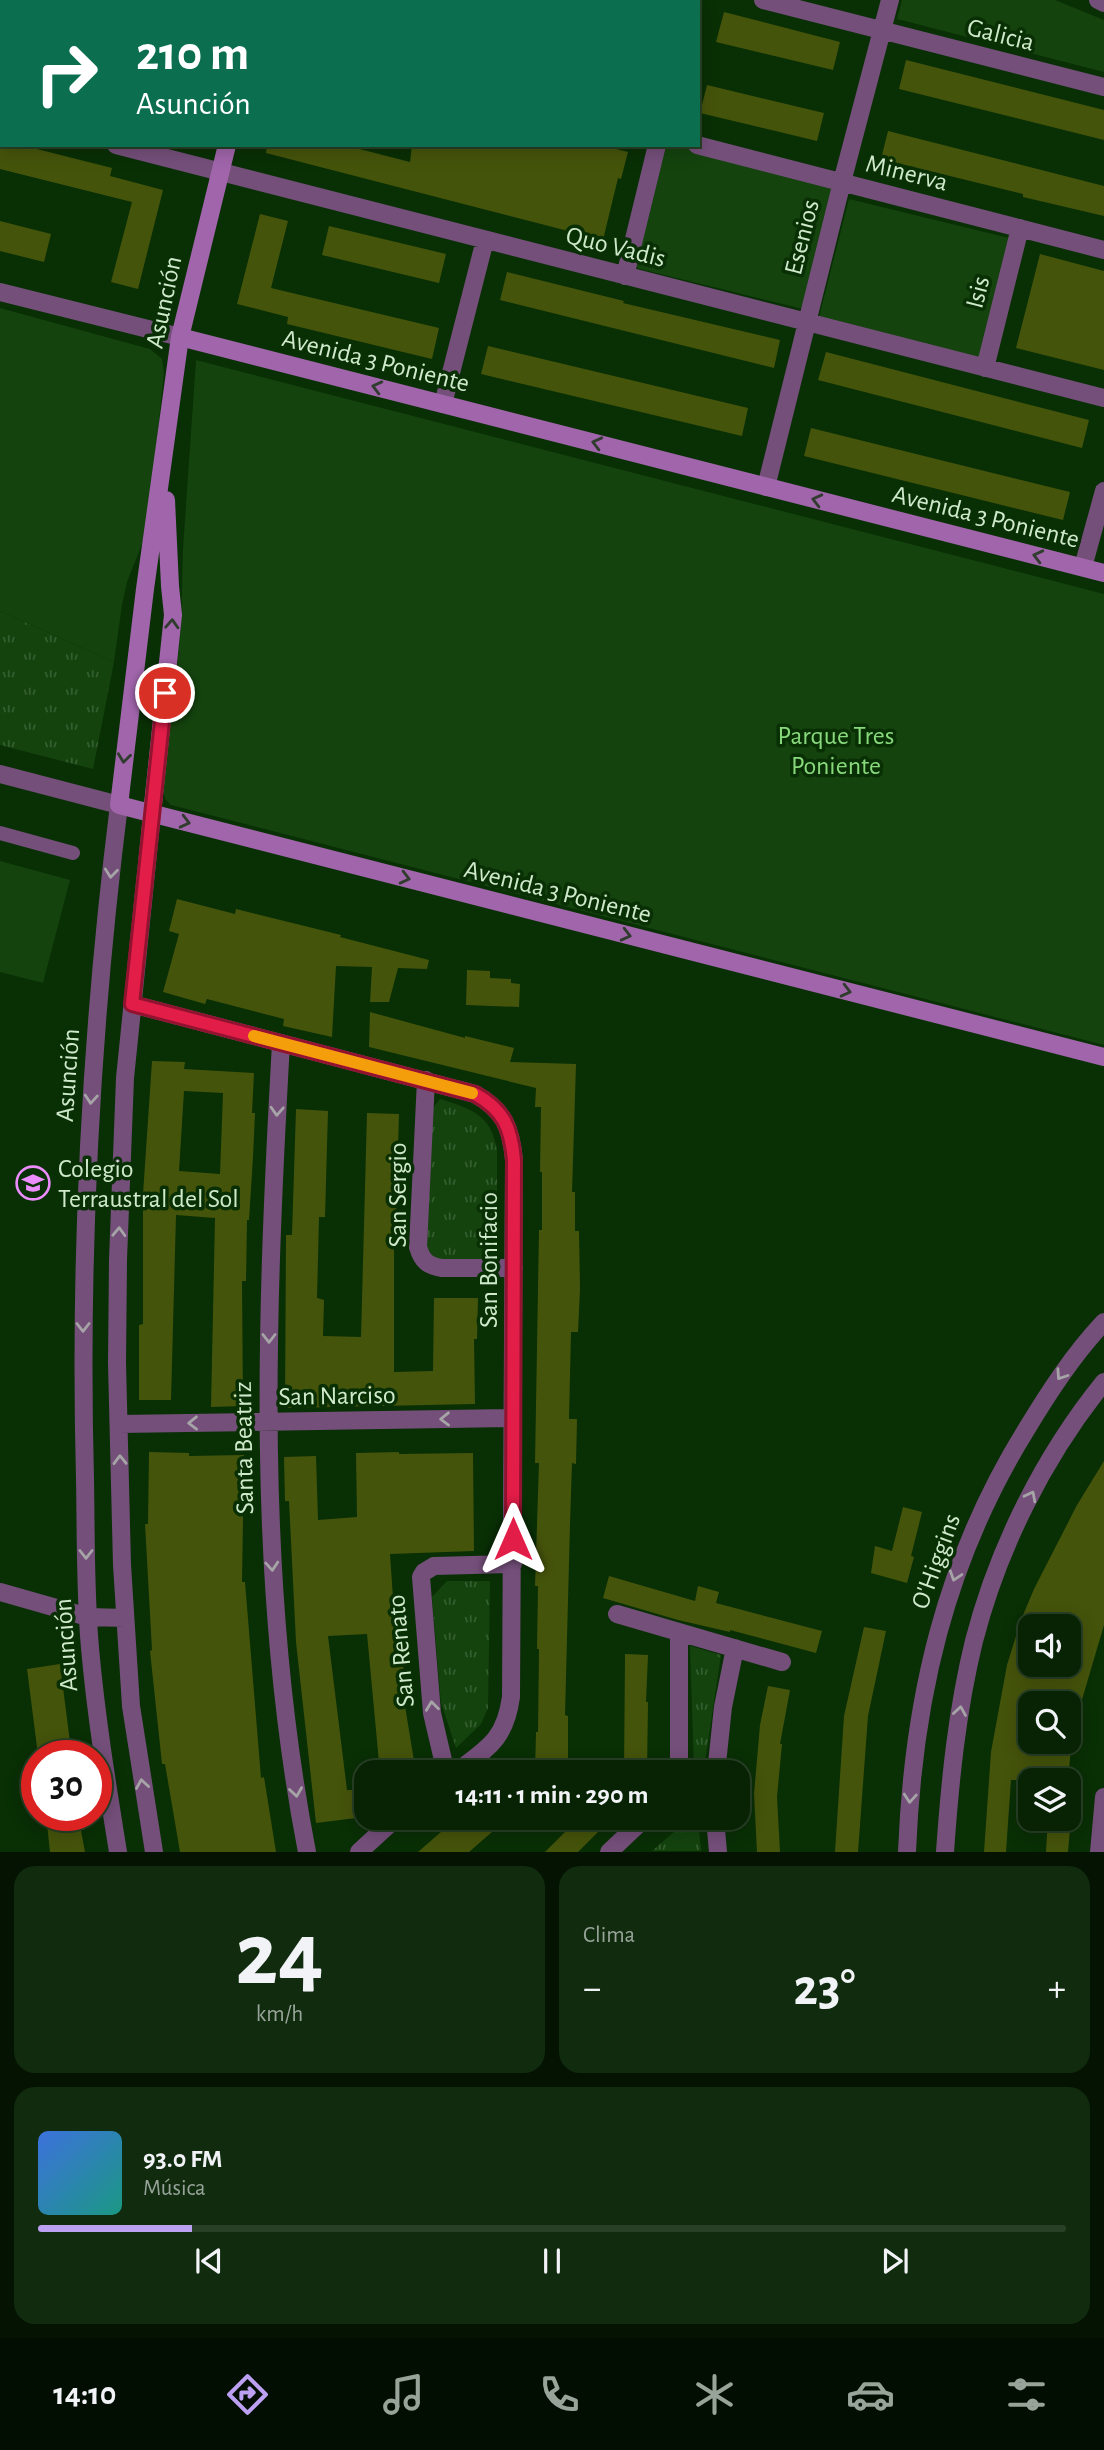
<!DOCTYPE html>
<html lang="es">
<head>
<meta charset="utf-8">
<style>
  :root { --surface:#072304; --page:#102b0e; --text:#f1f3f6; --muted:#98a49a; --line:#284026; --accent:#bca0f2 }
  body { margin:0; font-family:"Alegreya Sans",sans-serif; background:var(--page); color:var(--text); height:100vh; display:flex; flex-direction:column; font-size:26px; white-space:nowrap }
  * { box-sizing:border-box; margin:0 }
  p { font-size:23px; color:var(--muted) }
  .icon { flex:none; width:38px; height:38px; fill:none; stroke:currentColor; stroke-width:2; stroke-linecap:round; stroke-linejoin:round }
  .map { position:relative; height:1852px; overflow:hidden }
  .side { display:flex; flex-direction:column; gap:14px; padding:14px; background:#041302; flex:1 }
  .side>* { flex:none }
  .guide { position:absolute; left:0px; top:0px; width:700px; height:147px; box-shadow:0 4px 18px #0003,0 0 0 2px var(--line); background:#0b6e4f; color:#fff; overflow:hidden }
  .tools { position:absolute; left:1018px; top:1614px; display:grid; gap:14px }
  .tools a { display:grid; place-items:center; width:63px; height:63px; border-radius:14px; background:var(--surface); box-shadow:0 4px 18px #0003,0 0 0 2px var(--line); font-size:35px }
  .speed { position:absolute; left:21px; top:1740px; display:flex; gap:14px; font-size:35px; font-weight:700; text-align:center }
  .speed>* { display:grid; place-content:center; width:91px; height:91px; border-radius:50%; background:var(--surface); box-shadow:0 4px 18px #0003,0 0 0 2px var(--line); line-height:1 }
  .speed .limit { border:10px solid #d22; background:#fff; color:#111 }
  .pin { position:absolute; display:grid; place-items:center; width:60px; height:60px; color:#fff; margin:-30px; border:4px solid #fff; border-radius:50%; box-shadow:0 2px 7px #0007 }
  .me { position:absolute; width:77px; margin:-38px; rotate:0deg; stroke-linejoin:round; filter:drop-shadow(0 0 5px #0008) }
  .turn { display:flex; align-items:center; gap:24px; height:147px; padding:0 21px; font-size:32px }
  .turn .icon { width:91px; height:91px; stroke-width:2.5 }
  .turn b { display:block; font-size:49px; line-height:60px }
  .big { font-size:52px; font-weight:600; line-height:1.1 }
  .side .tile { flex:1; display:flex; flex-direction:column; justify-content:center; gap:10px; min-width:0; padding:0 24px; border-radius:21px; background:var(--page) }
  .side .dial { align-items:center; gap:0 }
  .dial b { font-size:91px; line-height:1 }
  .song { display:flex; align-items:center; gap:21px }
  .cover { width:84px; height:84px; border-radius:10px; background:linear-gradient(135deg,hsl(220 70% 55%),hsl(170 70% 35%)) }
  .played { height:7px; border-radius:4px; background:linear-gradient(90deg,var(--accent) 15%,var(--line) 15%) }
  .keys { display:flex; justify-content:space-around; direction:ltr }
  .heat { display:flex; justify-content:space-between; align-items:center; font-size:38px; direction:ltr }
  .side .tiles { flex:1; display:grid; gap:14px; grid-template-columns:1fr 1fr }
  .tile:last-child { grid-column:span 2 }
  .trip { position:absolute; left:354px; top:1760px; width:396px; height:70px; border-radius:21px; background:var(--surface); box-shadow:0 4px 18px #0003,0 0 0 2px var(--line); font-weight:600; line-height:70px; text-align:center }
  .menu { display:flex; height:112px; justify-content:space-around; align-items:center; background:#030e02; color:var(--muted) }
  .menu .icon { width:49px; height:49px }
  .menu .current { color:var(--accent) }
  .menu b { font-size:32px; color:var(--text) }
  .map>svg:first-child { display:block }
</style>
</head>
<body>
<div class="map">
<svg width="1104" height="1852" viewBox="0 0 1104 1852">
  <defs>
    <pattern id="grass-tufts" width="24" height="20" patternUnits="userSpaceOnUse" patternTransform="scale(1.75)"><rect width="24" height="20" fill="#14430e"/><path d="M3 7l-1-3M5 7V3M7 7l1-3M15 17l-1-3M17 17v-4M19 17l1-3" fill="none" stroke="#355e30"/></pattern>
  </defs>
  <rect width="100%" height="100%" fill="#092f05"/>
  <!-- grass -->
  <path fill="url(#grass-tufts)" d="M 0,611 L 114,662 L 93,769 L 0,745 Z
    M 440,1099 C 471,1109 491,1114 497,1150 L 497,1254 L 485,1261 L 435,1260 L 426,1246 L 431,1110 Z
    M 447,1581 L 490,1581 L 488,1708 L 481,1724 L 456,1748 L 441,1703 L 432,1597 Z
    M 690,1646 L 721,1655 L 704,1768 L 694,1769 Z
    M 690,1818 L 698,1820 L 701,1851 L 652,1851 Z"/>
  <!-- park -->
  <path fill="#14430e" d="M 902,0 L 1055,0 L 1104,20 L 1104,72 L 897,19 Z
    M 666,145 L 684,145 L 834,182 L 803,309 L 636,268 Z
    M 849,199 L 1009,238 L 979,361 L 818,321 Z
    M 0,308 L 150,349 L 162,359 L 164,374 L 149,512 L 144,539 L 127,582 L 122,605 L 114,662 L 0,611 Z
    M 196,360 L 1104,594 L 1104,1045 L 171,805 L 165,799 L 163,790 L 181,629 L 183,548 Z
    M 0,861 L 70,880 L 43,983 L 0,972 Z"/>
  <!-- building -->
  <path fill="#45540b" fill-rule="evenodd" d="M 724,12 L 840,42 L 833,70 L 716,42 Z
    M 906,60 L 1104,110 L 1104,140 L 899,89 Z
    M 707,85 L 824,113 L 817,141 L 700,113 Z
    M 888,131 L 1104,186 L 1104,216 L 1023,197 L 1023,194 L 881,159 Z
    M 0,145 L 21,145 L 112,168 L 110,176 L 163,190 L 138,289 L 111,282 L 132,202 L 0,169 Z
    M 267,145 L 344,145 L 410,162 L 412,145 L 601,145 L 628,152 L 621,179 L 618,178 L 603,240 L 266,153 Z
    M 260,214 L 288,221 L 271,288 L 439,328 L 432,359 L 287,324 L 288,317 L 237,304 Z
    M 0,221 L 51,234 L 44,262 L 0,251 Z
    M 329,226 L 446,254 L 439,283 L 322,255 Z
    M 1040,254 L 1104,271 L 1104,370 L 1016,348 Z
    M 507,272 L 624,301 L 623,303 L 780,340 L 774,368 L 500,300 Z
    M 488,346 L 748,408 L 742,436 L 481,374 Z
    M 826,352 L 1089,420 L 1082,448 L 818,380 Z
    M 811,428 L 1070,492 L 1063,520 L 804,456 Z
    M 177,899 L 235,914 L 236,909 L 341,935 L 340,937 L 429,960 L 427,969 L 398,968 L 389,1002 L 370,1002 L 372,967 L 336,966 L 332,1037 L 283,1026 L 284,1019 L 207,999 L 205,1004 L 163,992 L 179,934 L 169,931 Z
    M 467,970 L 490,971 L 490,978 L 511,979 L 511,983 L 520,984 L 519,1007 L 466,1005 Z
    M 370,1012 L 465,1038 L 465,1036 L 514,1048 L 510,1062 L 576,1064 L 572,1192 L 575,1192 L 575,1231 L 579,1231 L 580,1289 L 578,1332 L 571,1332 L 569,1419 L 577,1419 L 576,1464 L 572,1463 L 570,1524 L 565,1715 L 568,1716 L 568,1773 L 535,1773 L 536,1732 L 538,1732 L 539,1649 L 537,1649 L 538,1586 L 535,1586 L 539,1463 L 535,1463 L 539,1230 L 542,1230 L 542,1172 L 540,1172 L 541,1107 L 535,1107 L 536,1088 L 369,1047 Z
    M 152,1061 L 185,1062 L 184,1069 L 254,1073 L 252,1113 L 255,1113 L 253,1157 L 249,1220 L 247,1220 L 246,1281 L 242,1281 L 243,1406 L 211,1407 L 215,1218 L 176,1215 L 171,1400 L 139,1400 L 139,1325 L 143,1324 L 143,1194 ZM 184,1091 L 223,1093 L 220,1174 L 179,1171 Z
    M 296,1109 L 328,1111 L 325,1217 L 319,1217 L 317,1298 L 324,1300 L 323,1336 L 361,1337 L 367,1113 L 399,1114 L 396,1218 L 394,1218 L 394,1372 L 433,1371 L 434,1298 L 478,1298 L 477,1339 L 474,1339 L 475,1404 L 285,1408 L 286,1235 L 292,1235 Z
    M 149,1452 L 189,1453 L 189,1456 L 244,1455 L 242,1582 L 245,1582 L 261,1778 L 264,1777 L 276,1852 L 180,1852 L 165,1764 L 162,1764 L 150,1651 L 152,1650 L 145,1524 L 148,1524 Z
    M 399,1452 L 399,1454 L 473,1453 L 474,1551 L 390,1554 L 397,1657 L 402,1656 L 407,1700 L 404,1700 L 415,1767 L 380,1773 L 367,1634 L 328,1636 L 347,1790 L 352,1790 L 356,1818 L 316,1823 L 296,1642 L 289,1501 L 285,1501 L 284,1457 L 316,1456 L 318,1520 L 357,1517 L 356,1453 Z
    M 1104,1461 L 1104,1625 L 1081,1703 L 1023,1703 L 1017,1741 L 1071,1748 L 1068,1780 L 1011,1780 L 1006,1852 L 984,1852 L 991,1752 L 1007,1665 L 1021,1620 L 1034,1589 L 1077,1505 ZM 1031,1626 L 1079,1626 L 1069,1654 L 1069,1664 L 1031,1664 Z
    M 903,1507 L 922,1512 L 911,1556 L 914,1557 L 907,1583 L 871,1573 L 875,1546 L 892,1551 Z
    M 609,1576 L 695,1601 L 698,1586 L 719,1592 L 716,1603 L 822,1631 L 816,1653 L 730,1630 L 730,1632 L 678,1620 L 603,1598 Z
    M 864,1627 L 886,1631 L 868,1716 L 858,1852 L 835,1852 L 844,1716 Z
    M 625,1654 L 648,1655 L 646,1702 L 648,1702 L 647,1773 L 624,1773 Z
    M 60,1664 L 71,1750 L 38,1755 L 27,1669 Z
    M 768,1686 L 790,1690 L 780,1744 L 782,1744 L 777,1797 L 780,1852 L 757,1852 L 754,1794 L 760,1725 Z
    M 46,1815 L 78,1815 L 85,1852 L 50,1852 Z
    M 457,1818 L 508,1818 L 469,1852 L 418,1852 Z
    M 579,1818 L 612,1818 L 578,1852 L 545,1852 Z
    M 1048,1818 L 1071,1818 L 1068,1852 L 1046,1852 Z"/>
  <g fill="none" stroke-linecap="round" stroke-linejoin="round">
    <!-- lane -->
    <path stroke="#744f7a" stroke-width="14" d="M 0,833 L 73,853"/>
    <!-- street -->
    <path stroke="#744f7a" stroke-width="18" d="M 131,0 L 138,2
      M 763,0 L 1104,87
      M 1098,0 L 1104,3
      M 541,2 L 542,0
      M 0,116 L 2,116
      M 116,145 L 1104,398
      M 697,145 L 1104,250
      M 625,276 L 657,145
      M 0,292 L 180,337
      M 985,368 L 1020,228
      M 443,404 L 485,240
      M 766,487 L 842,182 L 890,0
      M 1083,567 L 1104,491
      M 0,774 L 119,805 C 91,1029 79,1254 85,1479 C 86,1535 85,1592 90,1648 C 96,1716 107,1784 118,1852
      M 152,814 L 125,1078 L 118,1260 L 117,1363 L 122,1565 L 131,1706 L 154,1852
      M 132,1004 L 475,1094 C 504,1110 511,1128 514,1160 L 511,1697 C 505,1740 488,1748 455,1773
      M 281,1043 C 266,1312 255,1585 307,1852
      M 426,1080 L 418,1247 C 422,1261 428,1266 442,1268 L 514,1268
      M 119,1424 L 513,1418
      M 0,1592 L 88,1617 L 125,1618
      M 617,1614 L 782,1662
      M 679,1632 L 679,1773
      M 446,1773 L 432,1713 L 421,1577 L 424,1572 L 434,1566 L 513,1564
      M 716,1773 L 723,1707 L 735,1648
      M 715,1818 L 718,1852
      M 359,1852 L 396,1818
      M 609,1852 L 645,1818
      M 907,1852 C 913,1699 945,1561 1026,1430 C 1049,1392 1073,1355 1104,1322
      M 945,1852 C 950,1781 957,1710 974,1641 C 998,1548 1044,1456 1104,1382
      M 1099,1852 L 1104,1797"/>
    <!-- secondary -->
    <path stroke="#a065aa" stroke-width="18" d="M 263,2 L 264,0
      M 227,145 L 180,337 L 145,589 L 119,805 L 1104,1057
      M 180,337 L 1104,573
      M 152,814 L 173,615 L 170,586 L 166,500"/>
  </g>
  <!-- one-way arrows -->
  <defs><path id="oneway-chevron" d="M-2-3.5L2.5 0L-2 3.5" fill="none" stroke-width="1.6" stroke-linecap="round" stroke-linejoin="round" transform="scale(1.75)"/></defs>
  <g stroke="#2f3c2e">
    <use href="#oneway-chevron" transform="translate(377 387) rotate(-166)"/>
    <use href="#oneway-chevron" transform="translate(597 443) rotate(-166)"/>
    <use href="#oneway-chevron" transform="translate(817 500) rotate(-166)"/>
    <use href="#oneway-chevron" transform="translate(1038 556) rotate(-166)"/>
    <use href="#oneway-chevron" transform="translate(172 624) rotate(-87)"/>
    <use href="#oneway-chevron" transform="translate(124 758) rotate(97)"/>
    <use href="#oneway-chevron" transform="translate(185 822) rotate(14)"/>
    <use href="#oneway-chevron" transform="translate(405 878) rotate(14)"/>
    <use href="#oneway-chevron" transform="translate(626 935) rotate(14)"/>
    <use href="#oneway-chevron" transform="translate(846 991) rotate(14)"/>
  </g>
  <g stroke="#a6a4a7">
    <use href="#oneway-chevron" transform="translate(111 873) rotate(96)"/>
    <use href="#oneway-chevron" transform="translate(91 1099) rotate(94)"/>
    <use href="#oneway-chevron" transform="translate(277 1111) rotate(93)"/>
    <use href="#oneway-chevron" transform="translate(119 1232) rotate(-88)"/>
    <use href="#oneway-chevron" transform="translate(83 1327) rotate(90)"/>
    <use href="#oneway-chevron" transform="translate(269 1338) rotate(90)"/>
    <use href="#oneway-chevron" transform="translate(1061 1375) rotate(124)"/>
    <use href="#oneway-chevron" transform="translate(445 1419) rotate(179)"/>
    <use href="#oneway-chevron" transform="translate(193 1423) rotate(179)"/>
    <use href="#oneway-chevron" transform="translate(120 1460) rotate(-91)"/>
    <use href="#oneway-chevron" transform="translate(1031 1496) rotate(-63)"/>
    <use href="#oneway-chevron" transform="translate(86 1554) rotate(90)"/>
    <use href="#oneway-chevron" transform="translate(272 1566) rotate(86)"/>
    <use href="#oneway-chevron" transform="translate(955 1576) rotate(108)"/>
    <use href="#oneway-chevron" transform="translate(432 1706) rotate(-97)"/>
    <use href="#oneway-chevron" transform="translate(960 1711) rotate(-81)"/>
    <use href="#oneway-chevron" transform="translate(142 1784) rotate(-99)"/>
    <use href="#oneway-chevron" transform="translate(296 1792) rotate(82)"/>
    <use href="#oneway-chevron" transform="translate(910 1798) rotate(94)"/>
  </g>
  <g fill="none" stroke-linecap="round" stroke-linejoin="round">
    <defs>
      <path id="route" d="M 165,693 L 132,1004 L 475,1094 C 504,1110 511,1128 514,1160 L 513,1539"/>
    </defs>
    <!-- route casing -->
    <use href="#route" stroke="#92132f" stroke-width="18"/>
    <!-- route -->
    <use href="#route" stroke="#e11d48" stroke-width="12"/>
    <!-- slow -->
    <path stroke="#f59e0b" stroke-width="12" d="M 254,1036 L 472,1093"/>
  </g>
  <!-- icons -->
  <defs>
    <symbol id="school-ring" viewBox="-11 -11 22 22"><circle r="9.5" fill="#092f05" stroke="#eb8dfc" stroke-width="1.5"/><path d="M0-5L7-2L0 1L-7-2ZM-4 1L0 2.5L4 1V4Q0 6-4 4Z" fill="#eb8dfc"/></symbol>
  </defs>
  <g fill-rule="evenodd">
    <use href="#school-ring" x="14" y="1164" width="38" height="38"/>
  </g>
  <g text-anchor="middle" stroke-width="7" stroke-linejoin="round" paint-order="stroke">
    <!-- street labels -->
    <g font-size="26" fill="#cfeacb" stroke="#092f05">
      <text transform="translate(1001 34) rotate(14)" y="9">Galicia</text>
      <text transform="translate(907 172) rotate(14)" y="9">Minerva</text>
      <text transform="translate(801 237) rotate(-76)" y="9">Esenios</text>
      <text transform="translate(616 246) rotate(14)" y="9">Quo Vadis</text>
      <text transform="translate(977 292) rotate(-76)" y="9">Isis</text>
      <text transform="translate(163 302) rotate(-78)" y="9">Asunción</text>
      <text transform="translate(376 360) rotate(14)" y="9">Avenida 3 Poniente</text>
      <text transform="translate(986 516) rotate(14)" y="9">Avenida 3 Poniente</text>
      <text transform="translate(558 891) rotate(14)" y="9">Avenida 3 Poniente</text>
      <text transform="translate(67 1075) rotate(-86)" y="9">Asunción</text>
      <text transform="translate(397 1195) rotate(-90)" y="9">San Sergio</text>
      <text transform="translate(488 1260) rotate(-90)" y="9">San Bonifacio</text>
      <text transform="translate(337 1395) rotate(-1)" y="9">San Narciso</text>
      <text transform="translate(243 1448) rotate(-91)" y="9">Santa Beatriz</text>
      <text transform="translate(935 1561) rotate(-70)" y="9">O'Higgins</text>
      <text transform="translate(65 1645) rotate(-94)" y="9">Asunción</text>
      <text transform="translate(400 1651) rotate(-95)" y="9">San Renato</text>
    </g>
    <!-- park labels -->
    <g font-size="26" fill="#88d97c" stroke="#092f05">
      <text x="836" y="744">Parque Tres<tspan x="836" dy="30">Poniente</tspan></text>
    </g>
    <!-- poi labels -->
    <g font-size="26" fill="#cfeacb" stroke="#092f05" text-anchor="start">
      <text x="58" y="1177">Colegio<tspan x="58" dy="30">Terraustral del Sol</tspan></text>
    </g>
  </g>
</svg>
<div class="tools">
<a><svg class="icon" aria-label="sound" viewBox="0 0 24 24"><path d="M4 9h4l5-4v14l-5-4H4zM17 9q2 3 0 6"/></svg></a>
<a><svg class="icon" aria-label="search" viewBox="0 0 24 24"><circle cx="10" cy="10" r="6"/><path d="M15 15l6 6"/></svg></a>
<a><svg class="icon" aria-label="layers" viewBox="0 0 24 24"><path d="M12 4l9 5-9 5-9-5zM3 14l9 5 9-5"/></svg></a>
</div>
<div class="speed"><div class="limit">30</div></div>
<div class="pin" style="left:165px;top:693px;background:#d93025"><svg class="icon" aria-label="arrive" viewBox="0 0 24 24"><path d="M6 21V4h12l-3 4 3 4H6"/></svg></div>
<svg class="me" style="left:513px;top:1539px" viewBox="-20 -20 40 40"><path d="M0-17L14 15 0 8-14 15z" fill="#e11d48" stroke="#fff" stroke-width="4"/></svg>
<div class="trip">14:11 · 1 min · 290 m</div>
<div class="guide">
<div class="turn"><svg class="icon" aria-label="right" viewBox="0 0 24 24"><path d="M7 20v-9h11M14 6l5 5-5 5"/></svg><div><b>210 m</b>Asunción</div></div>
</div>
</div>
<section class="side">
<div class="tiles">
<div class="tile dial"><b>24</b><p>km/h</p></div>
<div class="tile"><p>Clima</p>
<div class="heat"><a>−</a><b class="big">23°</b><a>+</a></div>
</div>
<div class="tile">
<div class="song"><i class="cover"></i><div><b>93.0 FM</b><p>Música</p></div></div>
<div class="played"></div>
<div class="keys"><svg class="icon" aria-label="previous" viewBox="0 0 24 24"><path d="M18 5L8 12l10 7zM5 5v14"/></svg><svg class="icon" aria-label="pause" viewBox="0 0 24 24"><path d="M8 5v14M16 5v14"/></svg><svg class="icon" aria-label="next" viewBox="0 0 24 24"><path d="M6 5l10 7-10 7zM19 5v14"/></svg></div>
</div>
</div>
</section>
<nav class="menu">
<b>14:10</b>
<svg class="icon current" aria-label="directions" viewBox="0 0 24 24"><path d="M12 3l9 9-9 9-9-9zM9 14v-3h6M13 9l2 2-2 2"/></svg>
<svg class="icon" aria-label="music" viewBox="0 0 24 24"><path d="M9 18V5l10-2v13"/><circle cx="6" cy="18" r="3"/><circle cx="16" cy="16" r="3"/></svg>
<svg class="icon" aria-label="phone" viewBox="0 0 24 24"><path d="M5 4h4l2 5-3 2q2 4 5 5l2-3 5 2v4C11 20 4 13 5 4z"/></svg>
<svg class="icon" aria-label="climate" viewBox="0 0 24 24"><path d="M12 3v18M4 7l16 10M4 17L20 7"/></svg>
<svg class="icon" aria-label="car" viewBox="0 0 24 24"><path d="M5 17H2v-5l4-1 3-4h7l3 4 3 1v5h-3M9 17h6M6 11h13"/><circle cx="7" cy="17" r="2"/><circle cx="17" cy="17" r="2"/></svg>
<svg class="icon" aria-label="filters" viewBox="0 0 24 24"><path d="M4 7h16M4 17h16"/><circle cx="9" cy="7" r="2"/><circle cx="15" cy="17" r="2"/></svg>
</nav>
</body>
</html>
